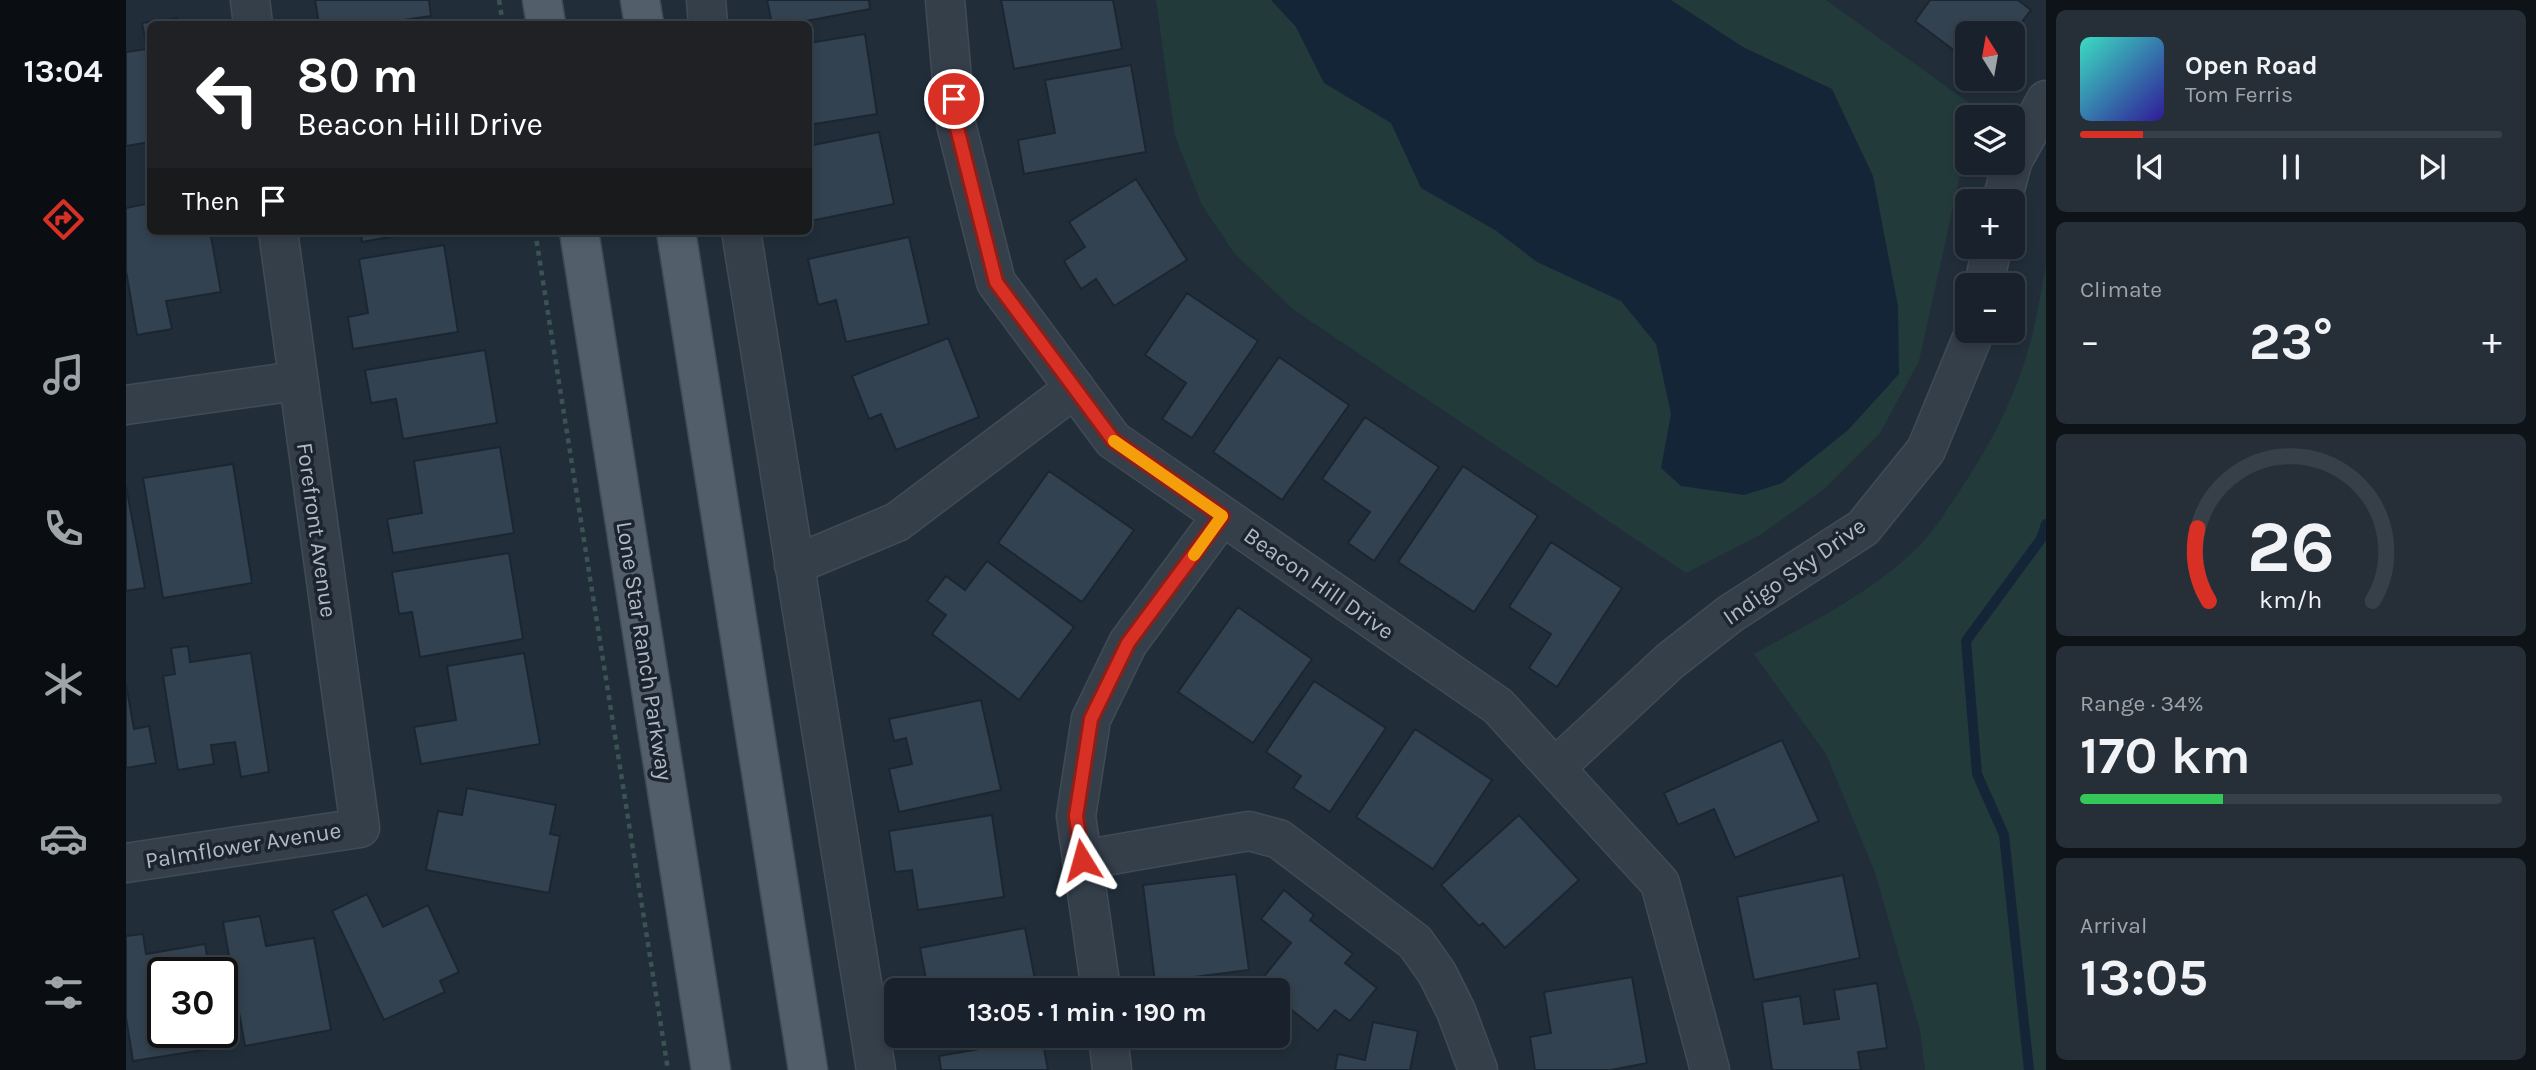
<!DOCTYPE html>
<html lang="en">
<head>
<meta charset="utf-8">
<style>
  :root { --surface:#19222c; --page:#262f38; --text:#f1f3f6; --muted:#9fa4a9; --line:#373f48; --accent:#d93025 }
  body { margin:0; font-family:Karla,sans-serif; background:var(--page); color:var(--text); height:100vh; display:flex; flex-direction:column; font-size:26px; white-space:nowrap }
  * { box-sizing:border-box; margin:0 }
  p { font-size:23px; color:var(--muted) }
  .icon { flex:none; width:38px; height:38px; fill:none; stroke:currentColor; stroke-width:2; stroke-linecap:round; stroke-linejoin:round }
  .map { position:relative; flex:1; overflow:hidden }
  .sheet { display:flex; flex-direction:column; gap:10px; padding:10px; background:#0e1318; width:490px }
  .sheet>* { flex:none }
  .hud { position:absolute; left:21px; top:21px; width:665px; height:214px; border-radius:10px; box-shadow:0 4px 10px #0003,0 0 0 2px var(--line); background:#202124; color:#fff; overflow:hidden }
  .needle { width:46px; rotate:349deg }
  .fabs { position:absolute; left:1829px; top:21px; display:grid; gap:14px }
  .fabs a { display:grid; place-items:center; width:70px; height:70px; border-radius:10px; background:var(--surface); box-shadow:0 4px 10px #0003,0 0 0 2px var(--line); font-size:35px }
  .speed { position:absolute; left:21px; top:957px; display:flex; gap:14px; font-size:35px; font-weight:700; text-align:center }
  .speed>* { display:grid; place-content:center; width:91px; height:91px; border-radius:50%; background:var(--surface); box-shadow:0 4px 10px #0003,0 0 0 2px var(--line); line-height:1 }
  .speed .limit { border:4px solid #111; border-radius:10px; background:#fff; color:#111 }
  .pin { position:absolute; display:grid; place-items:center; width:60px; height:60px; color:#fff; margin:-30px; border:4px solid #fff; border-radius:50%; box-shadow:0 2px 7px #0007 }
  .me { position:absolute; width:77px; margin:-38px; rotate:352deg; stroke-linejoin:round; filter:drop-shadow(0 0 5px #0008) }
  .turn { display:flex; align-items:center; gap:24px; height:147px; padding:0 35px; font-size:32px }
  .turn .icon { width:91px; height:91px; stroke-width:2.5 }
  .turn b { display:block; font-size:49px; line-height:60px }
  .then { display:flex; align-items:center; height:66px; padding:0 35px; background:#0003; gap:14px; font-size:26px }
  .big { font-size:52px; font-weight:700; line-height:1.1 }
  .sheet .card { flex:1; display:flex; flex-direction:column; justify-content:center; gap:10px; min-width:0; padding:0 24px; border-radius:10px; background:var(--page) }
  .sheet .dial { align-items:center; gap:0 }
  .dial svg { height:182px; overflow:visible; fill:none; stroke:var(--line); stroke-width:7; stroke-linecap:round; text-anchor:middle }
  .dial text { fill:var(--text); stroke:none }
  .song { display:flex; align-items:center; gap:21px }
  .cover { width:84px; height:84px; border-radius:10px; background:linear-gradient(135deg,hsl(170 70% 55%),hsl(250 70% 35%)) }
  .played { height:7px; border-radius:4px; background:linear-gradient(90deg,var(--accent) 15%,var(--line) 15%) }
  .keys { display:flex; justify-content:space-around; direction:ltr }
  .heat { display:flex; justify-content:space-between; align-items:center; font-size:38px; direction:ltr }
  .charge { height:10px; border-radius:5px; background:linear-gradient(90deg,#34c759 34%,var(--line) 0) }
  .trip { position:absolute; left:758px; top:978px; width:406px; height:70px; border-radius:10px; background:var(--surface); box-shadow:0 4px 10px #0003,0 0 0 2px var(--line); font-weight:700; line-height:70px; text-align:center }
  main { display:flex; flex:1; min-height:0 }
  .dock { display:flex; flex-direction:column; width:126px; justify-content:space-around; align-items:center; background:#0a0e12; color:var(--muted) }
  .dock .icon { width:49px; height:49px }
  .dock .selected { color:var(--accent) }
  .dock b { font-size:32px; color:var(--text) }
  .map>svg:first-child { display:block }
</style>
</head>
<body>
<main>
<nav class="dock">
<b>13:04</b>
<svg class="icon selected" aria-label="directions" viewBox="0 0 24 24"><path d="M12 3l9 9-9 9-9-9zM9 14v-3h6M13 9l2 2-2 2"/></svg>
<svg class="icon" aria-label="music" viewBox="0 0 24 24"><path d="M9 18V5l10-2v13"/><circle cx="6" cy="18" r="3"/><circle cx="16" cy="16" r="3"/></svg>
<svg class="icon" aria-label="phone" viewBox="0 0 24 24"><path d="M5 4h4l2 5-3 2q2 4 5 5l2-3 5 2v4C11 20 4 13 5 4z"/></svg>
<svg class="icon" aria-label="climate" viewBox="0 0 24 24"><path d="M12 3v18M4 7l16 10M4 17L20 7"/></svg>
<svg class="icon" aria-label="car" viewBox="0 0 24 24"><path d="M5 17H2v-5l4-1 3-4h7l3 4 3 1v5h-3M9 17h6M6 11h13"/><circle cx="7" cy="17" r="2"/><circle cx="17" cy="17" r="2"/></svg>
<svg class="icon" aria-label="filters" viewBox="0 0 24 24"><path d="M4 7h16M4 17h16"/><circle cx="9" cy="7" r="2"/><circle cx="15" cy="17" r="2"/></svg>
</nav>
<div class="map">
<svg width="1920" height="1070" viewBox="0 0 1920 1070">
  <rect width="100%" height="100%" fill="#212e3a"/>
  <!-- green -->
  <path fill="#233a3b" d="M 1030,0 L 1700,0 L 1850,108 L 1848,117 L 1841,117 L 1841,144 L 1793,361 L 1754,433 L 1698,489 L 1636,534 L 1560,573 L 1168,310 L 1109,254 L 1076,205 L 1049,136 Z
    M 1920,264 L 1920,1070 L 1799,1070 L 1794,1030 L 1749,872 L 1700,754 L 1628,654 C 1684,623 1742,595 1789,550 C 1805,535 1819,513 1831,495 C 1862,449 1888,401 1903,347 C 1911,320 1915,291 1920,264 Z"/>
  <!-- water -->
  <path fill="#152538" d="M 1145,0 L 1545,0 L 1617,47 L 1706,89 L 1747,176 L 1772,306 L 1773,374 L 1722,430 L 1656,483 L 1618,495 L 1555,486 L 1535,468 L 1545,414 L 1530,344 L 1495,301 L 1411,262 L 1369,230 L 1295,188 L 1265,123 L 1198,83 L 1170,27 Z"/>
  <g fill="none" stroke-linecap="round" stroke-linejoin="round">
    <!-- stream -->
    <path stroke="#152538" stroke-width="10" d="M 1903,1070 L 1878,835 L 1851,774 L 1840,641 L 1915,539 L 1920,524"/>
  </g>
  <!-- building -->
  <path fill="#334250" stroke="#1c2631" stroke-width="2" d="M 189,0 L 303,0 L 305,16 L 250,24 L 193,24 Z
    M 641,0 L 743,0 L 744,9 L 664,24 L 646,24 Z
    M 875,0 L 987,0 L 996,49 L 888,69 Z
    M 1804,0 L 1892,0 L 1905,10 L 1886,35 L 1841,33 L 1841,60 L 1789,21 Z
    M 51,18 L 52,24 L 24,24 L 24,142 L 0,146 L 0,52 L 21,49 L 16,23 Z
    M 739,34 L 751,114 L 682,125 L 682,43 Z
    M 1005,65 L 1020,152 L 898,174 L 892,140 L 929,133 L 919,80 Z
    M 753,132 L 768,204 L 684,221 L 682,146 Z
    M 1010,179 L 1061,260 L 988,306 L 970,279 L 955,289 L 938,261 L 959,247 L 943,222 Z
    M 24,203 L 24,231 L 84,231 L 95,292 L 40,301 L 46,329 L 11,335 L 0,271 L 0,208 Z
    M 235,231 L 298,231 L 236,242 Z
    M 783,237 L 803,324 L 720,342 L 710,300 L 692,305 L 682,259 Z
    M 318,245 L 332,332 L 227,349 L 222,317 L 242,313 L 233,259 Z
    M 1061,293 L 1132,341 L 1066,438 L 1036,419 L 1060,383 L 1019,355 Z
    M 822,338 L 853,417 L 770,450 L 755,414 L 743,419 L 726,376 Z
    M 359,350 L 371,423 L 277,439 L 270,399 L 245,403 L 239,370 Z
    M 1153,357 L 1223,405 L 1156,500 L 1087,452 Z
    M 1239,417 L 1313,467 L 1248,561 L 1222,543 L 1244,512 L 1196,479 Z
    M 374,447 L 388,533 L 267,553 L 261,519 L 296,513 L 288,461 Z
    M 107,464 L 126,583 L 37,598 L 17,478 Z
    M 1337,466 L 1412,516 L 1348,612 L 1272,562 Z
    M 923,471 L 1008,530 L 956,602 L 872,543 Z
    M 0,486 L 19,588 L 0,591 Z
    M 1425,542 L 1496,588 L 1431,687 L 1403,668 L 1425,634 L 1383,607 Z
    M 383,553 L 397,639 L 294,657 L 286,612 L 273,614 L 266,572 Z
    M 861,561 L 948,627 L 893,700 L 806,634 L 820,615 L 801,601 L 820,576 L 839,590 Z
    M 1112,607 L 1186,659 L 1127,743 L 1052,692 Z
    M 62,646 L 64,662 L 125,653 L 143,772 L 115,777 L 109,742 L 85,745 L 88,764 L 52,770 L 37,676 L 49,674 L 45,648 Z
    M 398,653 L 414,744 L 295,764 L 288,727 L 330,720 L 321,666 Z
    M 1188,681 L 1260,728 L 1204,812 L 1167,788 L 1175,776 L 1140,752 Z
    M 0,684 L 8,729 L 23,726 L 30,763 L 0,768 Z
    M 855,700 L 875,790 L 773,812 L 763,769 L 786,764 L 780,738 L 768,741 L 763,719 Z
    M 1289,729 L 1366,780 L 1307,869 L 1230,817 Z
    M 1656,740 L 1693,821 L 1609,858 L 1588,809 L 1552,825 L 1538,793 Z
    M 341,788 L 430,805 L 424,834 L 434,836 L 423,893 L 300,870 L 312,811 L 336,815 Z
    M 866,815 L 878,897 L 792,910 L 786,870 L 769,872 L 763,831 Z
    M 1393,815 L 1453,880 L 1379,948 L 1357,923 L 1353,926 L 1315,885 Z
    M 1110,874 L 1123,970 L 1029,982 L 1017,885 Z
    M 1717,875 L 1734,958 L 1628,980 L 1611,897 Z
    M 1158,890 L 1188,915 L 1184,920 L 1227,954 L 1219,963 L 1251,988 L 1224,1021 L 1209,1010 L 1192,1031 L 1152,999 L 1152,990 L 1141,990 L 1132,984 L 1165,943 L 1135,919 Z
    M 241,894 L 257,927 L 302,905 L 333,972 L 314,981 L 319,992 L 258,1020 L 206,911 Z
    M 134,916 L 140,946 L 188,938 L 205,1030 L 119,1046 L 97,922 Z
    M 899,928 L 911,990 L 802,990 L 794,948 Z
    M 17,934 L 20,954 L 79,944 L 84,973 L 37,973 L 37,1032 L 93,1032 L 96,1047 L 7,1061 L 0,1018 L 0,936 Z
    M 1506,977 L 1521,1063 L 1485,1070 L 1409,1070 L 1404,1037 L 1425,1033 L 1418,992 Z
    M 1751,983 L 1761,1048 L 1732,1052 L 1735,1070 L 1646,1070 L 1636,1002 L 1674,996 L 1678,1024 L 1713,1019 L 1708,990 Z
    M 1247,1022 L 1292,1031 L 1284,1070 L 1209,1070 L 1212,1054 L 1239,1060 Z
    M 916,1038 L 922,1070 L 815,1070 L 813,1056 Z"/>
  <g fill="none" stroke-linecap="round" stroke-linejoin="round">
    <defs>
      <path id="minor" d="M 124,0 L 127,24
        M 580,0 L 582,24
        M 819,0 L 830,124 L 870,282 L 987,440 L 1372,706 L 1534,883 L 1584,1070
        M 1886,162 L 1920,100
        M 1876,201 L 1886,163
        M 615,231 L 750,1070
        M 1858,285 L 1866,247
        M 0,405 L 170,381
        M 668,565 L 771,522 L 949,388
        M 1429,768 L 1544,661 L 1604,614 L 1737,528 L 1800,450 L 1849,331
        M 956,860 L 1123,831 L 1153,839 L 1289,942 L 1311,973 L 1330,1011 L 1352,1070
        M 0,863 L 234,828 L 152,231
        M 975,990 L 950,816 L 965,719 L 1002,643 L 1096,516
        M 982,1036 L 986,1070"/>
      <path id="major" d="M 416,0 L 420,24
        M 514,0 L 518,24
        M 453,231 L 585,1070
        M 550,231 L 682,1070"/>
    </defs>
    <!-- minor casing -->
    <use href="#minor" stroke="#414b56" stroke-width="41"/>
    <!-- major casing -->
    <use href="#major" stroke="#414b56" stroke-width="41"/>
    <!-- path -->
    <path stroke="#3c5353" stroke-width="4.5" stroke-dasharray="5 5" stroke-linecap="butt" d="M 373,0 L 377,24
      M 409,231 L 542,1070"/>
    <!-- minor -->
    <use href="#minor" stroke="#353f4a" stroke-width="38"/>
    <!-- major -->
    <use href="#major" stroke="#535e6b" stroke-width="38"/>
  </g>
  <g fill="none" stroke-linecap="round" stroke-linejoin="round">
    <defs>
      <path id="route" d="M 828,99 L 830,124 L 870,282 L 987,440 L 1096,516 L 1002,643 L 965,719 L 950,816 L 956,860"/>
    </defs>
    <!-- route casing -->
    <use href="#route" stroke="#8d1f18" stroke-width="18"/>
    <!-- route -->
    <use href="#route" stroke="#d93025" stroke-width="12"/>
    <!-- slow -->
    <path stroke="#f59e0b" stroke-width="12" d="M 988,441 L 1096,516 L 1068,555"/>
  </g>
  <g text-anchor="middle" stroke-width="7" stroke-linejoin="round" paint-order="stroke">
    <!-- street labels -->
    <g font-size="23" fill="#b0bac6" stroke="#1b242f">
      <text transform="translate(191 530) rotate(82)" y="8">Forefront Avenue</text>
      <text transform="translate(1668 571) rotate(-35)" y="8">Indigo Sky Drive</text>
      <text transform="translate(1193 583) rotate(35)" y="8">Beacon Hill Drive</text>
      <text transform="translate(519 651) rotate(81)" y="8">Lone Star Ranch Parkway</text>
      <text transform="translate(117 845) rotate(-9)" y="8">Palmflower Avenue</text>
    </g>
  </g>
</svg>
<div class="fabs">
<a><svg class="needle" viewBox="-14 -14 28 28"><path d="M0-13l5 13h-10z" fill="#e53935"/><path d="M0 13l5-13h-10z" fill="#9fa4a9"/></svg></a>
<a><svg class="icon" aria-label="layers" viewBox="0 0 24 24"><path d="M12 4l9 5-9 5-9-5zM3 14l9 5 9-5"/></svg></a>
<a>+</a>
<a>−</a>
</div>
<div class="speed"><div class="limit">30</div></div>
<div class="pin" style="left:828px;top:99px;background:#d93025"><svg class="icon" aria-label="arrive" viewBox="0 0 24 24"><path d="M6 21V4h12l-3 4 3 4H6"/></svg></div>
<svg class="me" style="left:956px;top:860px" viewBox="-20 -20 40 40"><path d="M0-17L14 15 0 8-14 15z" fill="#d93025" stroke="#fff" stroke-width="4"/></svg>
<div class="trip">13:05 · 1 min · 190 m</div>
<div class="hud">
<div class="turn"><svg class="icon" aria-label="left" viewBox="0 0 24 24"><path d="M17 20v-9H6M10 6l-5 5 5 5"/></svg><div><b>80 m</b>Beacon Hill Drive</div></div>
<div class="then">Then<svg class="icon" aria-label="arrive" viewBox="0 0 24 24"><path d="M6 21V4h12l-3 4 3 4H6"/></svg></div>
</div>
</div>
<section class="sheet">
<div class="card">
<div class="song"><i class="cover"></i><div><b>Open Road</b><p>Tom Ferris</p></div></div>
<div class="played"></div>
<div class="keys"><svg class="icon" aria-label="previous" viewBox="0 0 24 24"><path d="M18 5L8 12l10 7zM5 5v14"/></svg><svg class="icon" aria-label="pause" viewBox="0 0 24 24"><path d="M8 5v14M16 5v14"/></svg><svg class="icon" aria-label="next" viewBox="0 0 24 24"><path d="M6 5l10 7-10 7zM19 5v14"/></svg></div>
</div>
<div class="card"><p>Climate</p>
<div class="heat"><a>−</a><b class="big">23°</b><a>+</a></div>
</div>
<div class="card dial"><svg viewBox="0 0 100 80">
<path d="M14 69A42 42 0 1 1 86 69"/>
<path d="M14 69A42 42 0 0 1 9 37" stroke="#d93025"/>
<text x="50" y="56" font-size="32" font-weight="700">26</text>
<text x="50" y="72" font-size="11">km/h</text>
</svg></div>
<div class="card"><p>Range · 34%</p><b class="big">170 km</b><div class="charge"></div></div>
<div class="card"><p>Arrival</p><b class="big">13:05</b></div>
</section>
</main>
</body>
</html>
